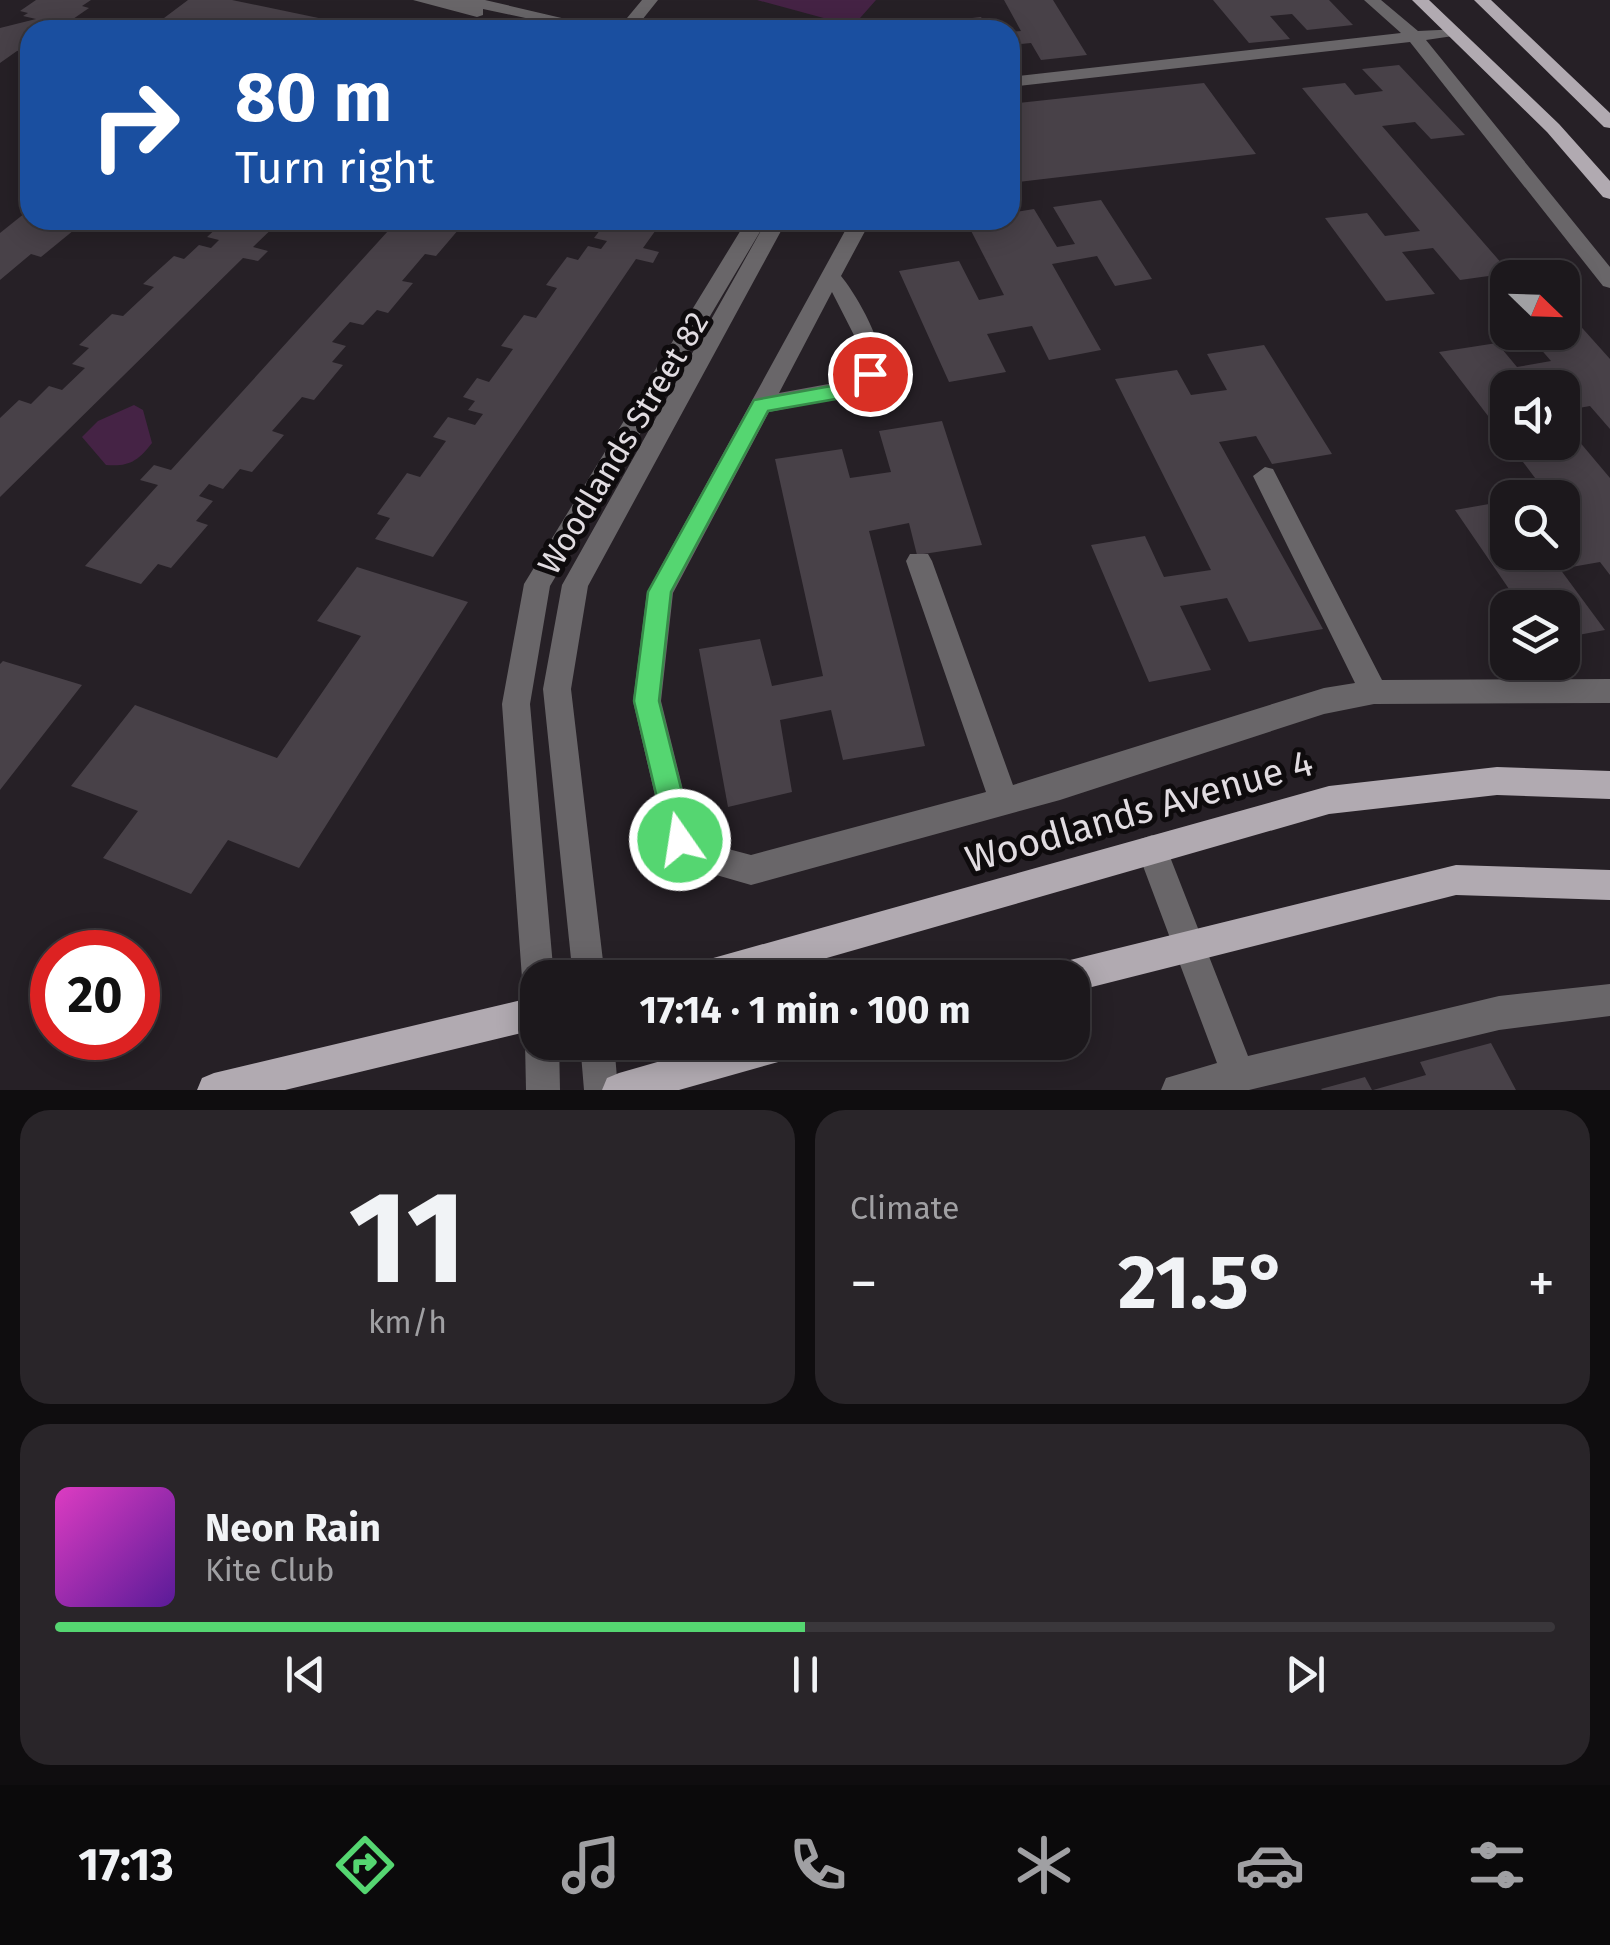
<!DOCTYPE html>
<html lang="en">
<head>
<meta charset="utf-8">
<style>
  :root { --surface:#1c181c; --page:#292529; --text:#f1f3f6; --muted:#a0a0a3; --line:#3a373b; --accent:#55d671 }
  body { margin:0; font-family:"Fira Sans",sans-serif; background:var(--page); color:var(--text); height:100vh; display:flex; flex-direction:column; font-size:38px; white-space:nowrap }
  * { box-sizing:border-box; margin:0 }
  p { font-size:32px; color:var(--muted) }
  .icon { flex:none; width:55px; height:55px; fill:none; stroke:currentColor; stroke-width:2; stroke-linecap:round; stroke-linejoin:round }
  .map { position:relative; height:1090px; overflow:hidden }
  .panel { display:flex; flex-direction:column; gap:20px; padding:20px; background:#0f0d0f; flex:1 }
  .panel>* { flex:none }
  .banner { position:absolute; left:20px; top:20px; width:1000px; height:210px; border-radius:30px; box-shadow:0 5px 25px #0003,0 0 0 2px var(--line); background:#1a4fa0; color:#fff; overflow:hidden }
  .needle { width:65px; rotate:113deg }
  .tools { position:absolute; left:1490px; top:260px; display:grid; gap:20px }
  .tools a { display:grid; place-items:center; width:90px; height:90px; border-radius:20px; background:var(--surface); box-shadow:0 5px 25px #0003,0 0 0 2px var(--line); font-size:50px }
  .speed { position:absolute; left:30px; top:930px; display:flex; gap:20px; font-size:50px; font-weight:700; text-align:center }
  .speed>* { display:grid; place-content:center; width:130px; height:130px; border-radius:50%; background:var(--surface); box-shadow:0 5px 25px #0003,0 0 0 2px var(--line); line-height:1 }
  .speed .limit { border:15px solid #d22; background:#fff; color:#111 }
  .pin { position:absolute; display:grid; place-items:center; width:85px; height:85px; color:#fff; margin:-42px; border:5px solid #fff; border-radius:50%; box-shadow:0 2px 10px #0007 }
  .me { position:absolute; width:110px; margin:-55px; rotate:347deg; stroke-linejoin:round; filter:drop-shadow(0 0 8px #0008) }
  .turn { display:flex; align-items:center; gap:35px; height:210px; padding:0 50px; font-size:45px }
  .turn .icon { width:130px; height:130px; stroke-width:2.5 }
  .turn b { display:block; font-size:70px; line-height:85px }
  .big { font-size:75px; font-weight:700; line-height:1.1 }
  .panel .widget { flex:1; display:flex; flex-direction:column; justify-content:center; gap:15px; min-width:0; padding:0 35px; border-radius:30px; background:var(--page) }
  .panel .dial { align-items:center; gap:0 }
  .dial b { font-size:130px; line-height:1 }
  .song { display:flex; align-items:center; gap:30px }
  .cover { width:120px; height:120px; border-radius:15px; background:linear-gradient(135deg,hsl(310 70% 55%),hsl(270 70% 35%)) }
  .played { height:10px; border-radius:5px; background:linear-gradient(90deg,var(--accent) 50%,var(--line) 50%) }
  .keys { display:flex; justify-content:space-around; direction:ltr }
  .heat { display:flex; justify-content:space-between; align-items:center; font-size:55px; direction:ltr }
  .panel .tiles { flex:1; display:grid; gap:20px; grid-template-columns:1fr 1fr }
  .widget:last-child { grid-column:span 2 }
  .trip { position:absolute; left:520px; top:960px; width:570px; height:100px; border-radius:30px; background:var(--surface); box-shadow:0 5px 25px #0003,0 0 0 2px var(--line); font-weight:700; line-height:100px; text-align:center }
  .tab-bar { display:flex; height:160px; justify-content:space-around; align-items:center; background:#0b0a0b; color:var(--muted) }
  .tab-bar .icon { width:70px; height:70px }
  .tab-bar .current { color:var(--accent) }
  .tab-bar b { font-size:45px; color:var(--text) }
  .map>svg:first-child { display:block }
</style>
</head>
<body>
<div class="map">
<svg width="1610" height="1090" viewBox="0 0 1610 1090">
  <rect width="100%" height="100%" fill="#262026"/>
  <!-- green -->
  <path fill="#452345" d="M 757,0 L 876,0 L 853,26 Z
    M 134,405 L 143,410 L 152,443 C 138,461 129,467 106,465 L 82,437 L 98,421 Z"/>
  <!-- building -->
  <path fill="#484148" d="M 36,0 L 91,0 L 82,6 L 89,8 L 57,30 L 30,30 L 30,49 L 17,51 L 0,63 L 0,28 L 36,19 L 23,16 L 28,13 L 20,11 Z
    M 188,0 L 232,0 L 376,30 L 242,30 L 207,23 L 198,30 L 148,30 Z
    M 1004,0 L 1053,0 L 1087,55 L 1041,60 L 1031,43 L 1010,45 L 1010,32 L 1021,31 Z
    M 1213,0 L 1329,0 L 1353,25 L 1307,30 L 1292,14 L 1270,16 L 1290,39 L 1249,43 Z
    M 981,17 L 989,30 L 951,30 L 945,21 Z
    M 1399,65 L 1465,135 L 1431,139 L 1415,122 L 1382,126 L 1510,273 L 1460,280 L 1433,248 L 1402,252 L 1435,294 L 1386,301 L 1325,218 L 1367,213 L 1385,236 L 1420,231 L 1302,88 L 1345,83 L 1355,95 L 1383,91 L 1362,69 Z
    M 1204,83 L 1256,154 L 1010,183 L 1010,104 Z
    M 1101,200 L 1152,279 L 1115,286 L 1097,256 L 1052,264 L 1101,350 L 1049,360 L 1032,326 L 987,334 L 1006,372 L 949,382 L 899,271 L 959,261 L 979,300 L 1004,295 L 966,221 L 1010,220 L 1010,213 L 1034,209 L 1057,247 L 1075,244 L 1053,207 Z
    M 30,209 L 30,220 L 72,220 L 64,227 L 74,230 L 41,257 L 31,254 L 0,280 L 0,233 Z
    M 212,220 L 281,220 L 253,247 L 268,251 L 258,261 L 243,258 L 0,497 L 0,418 L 19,400 L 31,404 L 49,386 L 62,390 L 85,368 L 72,364 L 89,348 L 79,345 L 112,314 L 123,316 L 154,287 L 143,284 L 174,256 L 184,259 L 199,245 L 211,248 L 219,240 L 207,237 L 221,224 Z
    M 398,220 L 454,220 L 448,226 L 459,229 L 436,256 L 425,254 L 402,281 L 413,283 L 388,313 L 377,310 L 363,325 L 350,322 L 332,342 L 346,346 L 332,362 L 343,365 L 314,400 L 302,397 L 272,431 L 284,435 L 252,472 L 240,469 L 223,489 L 209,484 L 199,496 L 213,501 L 196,521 L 208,525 L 171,568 L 158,564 L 141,584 L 85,566 L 158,485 L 140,480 L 154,465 L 171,470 Z
    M 590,220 L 663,220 L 643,248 L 659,252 L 653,263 L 636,259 L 433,557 L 375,539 L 390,518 L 377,514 L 407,473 L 420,477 L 446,441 L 433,437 L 448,417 L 475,425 L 483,414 L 468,410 L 475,401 L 463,397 L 477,378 L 489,382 L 513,349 L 501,346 L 524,315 L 536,318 L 557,288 L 546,285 L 567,257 L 578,260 L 588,246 L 601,249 L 607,241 L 594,238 L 604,225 Z
    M 1575,320 L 1610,359 L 1610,429 L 1590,406 L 1562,411 L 1562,388 L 1508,388 L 1508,442 L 1439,352 L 1497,343 L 1517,367 L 1551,361 L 1526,332 L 1562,332 L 1562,322 Z
    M 1264,345 L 1332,454 L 1272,464 L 1256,436 L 1219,442 L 1323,629 L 1249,642 L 1227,598 L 1180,606 L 1211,670 L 1149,682 L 1091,545 L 1145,536 L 1164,577 L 1211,570 L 1115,379 L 1177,370 L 1191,395 L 1227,390 L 1207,354 Z
    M 942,421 L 982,545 L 917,555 L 909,523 L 869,531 L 925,746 L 843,760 L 831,710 L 780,720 L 792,792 L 728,807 L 699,649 L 760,639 L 772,686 L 823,676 L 775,459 L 842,449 L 850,478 L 891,472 L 879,431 Z
    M 1562,421 L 1610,478 L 1610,575 L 1600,562 L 1560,569 L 1605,630 L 1562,638 L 1562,608 L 1522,608 L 1455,510 L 1506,501 L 1508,552 L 1562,552 L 1562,537 L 1579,534 L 1562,513 L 1562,498 L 1550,498 L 1508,442 L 1562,442 Z
    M 357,567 L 468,602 L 299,868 L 228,840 L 191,894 L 103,858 L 138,811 L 71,786 L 135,705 L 277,758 L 361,636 L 317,621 Z
    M 3,661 L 82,685 L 0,790 L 0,664 Z
    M 1491,1043 L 1516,1090 L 1373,1090 L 1426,1075 L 1420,1062 Z
    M 1365,1077 L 1372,1090 L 1322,1090 L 1321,1089 Z"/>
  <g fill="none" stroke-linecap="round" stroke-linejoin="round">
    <!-- minor -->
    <path fill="#696669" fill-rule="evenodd" d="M 413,0 L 485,0 L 613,30 L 582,30 L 483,9 L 483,15 L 477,17 Z
      M 642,0 L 658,0 L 634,30 L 617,30 Z
      M 1364,0 L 1381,0 L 1418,31 L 1460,29 L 1460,35 L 1426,40 L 1610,267 L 1610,288 L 1603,286 L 1410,42 L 1010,87 L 1010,77 L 1401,33 Z
      M 747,220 L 767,220 L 550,586 L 530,704 L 554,978 L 538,978 L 538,994 L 527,989 L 522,978 L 502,704 L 524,584 Z
      M 767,220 L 787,220 L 588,586 L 571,689 L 605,978 L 573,978 L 543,689 L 562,585 Z
      M 851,220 L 871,220 L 841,276 C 857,295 909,380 865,393 L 769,412 L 673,593 L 661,701 L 693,830 L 717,846 L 751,855 L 986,792 L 906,561 L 910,554 L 928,554 L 932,561 L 1013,785 L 1324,688 L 1355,683 L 1253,476 L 1265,467 L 1273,469 L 1382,680 L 1610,679 L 1610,703 L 1374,704 L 1324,714 L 1060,800 L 751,885 L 699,870 L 669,849 L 665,839 L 633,701 L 647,592 ZM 832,292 L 857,341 L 856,379 L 779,393 Z
      M 1152,835 L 1163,839 L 1248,1056 L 1499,996 L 1610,984 L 1610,1016 L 1499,1030 L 1249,1090 L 1161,1090 L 1166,1078 L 1217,1063 L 1137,850 L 1141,839 Z
      M 538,1027 L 538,1042 L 559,1042 L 560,1090 L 526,1090 L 525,1042 L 530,1030 Z
      M 580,1042 L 614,1042 L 618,1090 L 584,1090 Z"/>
    <!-- major -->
    <path fill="#b1aab1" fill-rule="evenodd" d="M 1412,0 L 1429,0 L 1559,124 L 1610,181 L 1610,199 L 1603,197 L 1547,132 Z
      M 1474,0 L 1491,0 L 1610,113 L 1610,128 L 1604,127 Z
      M 1497,767 L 1610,771 L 1610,799 L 1497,795 L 1329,814 L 757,978 L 683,978 L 688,967 L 699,962 L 1329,786 Z
      M 1456,865 L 1610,870 L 1610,900 L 1456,895 L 1072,992 L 1072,978 L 1046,978 L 1051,967 L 1062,962 Z
      M 538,996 L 538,1029 L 285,1090 L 197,1090 L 202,1078 L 214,1073 Z
      M 727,1042 L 806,1042 L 801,1054 L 789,1059 L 679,1090 L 602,1090 L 607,1078 L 619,1073 Z"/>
  </g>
  <!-- route -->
  <path fill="#55d671" stroke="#378b49" stroke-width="2.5" d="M 870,366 L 880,374 L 872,390 L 864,394 L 768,411 L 671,592 L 659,701 L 694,840 L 690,849 L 680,853 L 671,849 L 667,840 L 634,701 L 648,592 L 754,400 L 853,382 Z"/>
  <g text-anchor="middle" stroke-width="10" stroke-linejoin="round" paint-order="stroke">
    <!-- street labels -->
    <g font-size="32" fill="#e1dce1" stroke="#0e0b0d">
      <text transform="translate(623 443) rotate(-59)" y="11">Woodlands Street 82</text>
    </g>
    <!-- near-street labels -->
    <g font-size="38" fill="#e1dce1" stroke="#0e0b0d">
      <text transform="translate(1139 811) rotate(-16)" y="13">Woodlands Avenue 4</text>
    </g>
  </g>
</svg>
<div class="tools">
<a><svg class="needle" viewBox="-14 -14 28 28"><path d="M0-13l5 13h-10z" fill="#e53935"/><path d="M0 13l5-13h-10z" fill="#a0a0a3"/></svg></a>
<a><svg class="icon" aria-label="sound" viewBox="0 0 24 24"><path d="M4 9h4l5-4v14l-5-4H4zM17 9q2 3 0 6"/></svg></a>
<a><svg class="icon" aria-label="search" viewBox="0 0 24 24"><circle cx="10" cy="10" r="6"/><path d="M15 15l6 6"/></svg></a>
<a><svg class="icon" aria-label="layers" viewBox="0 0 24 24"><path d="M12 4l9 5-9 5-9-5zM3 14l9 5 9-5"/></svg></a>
</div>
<div class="speed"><div class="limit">20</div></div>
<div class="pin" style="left:870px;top:374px;background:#d93025"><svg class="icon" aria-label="arrive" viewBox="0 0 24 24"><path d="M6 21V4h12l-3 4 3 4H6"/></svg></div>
<svg class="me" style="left:680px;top:840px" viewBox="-20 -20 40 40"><circle r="17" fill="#55d671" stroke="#fff" stroke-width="3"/><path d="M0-11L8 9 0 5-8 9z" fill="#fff"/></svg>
<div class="trip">17:14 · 1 min · 100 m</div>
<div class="banner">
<div class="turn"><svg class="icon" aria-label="right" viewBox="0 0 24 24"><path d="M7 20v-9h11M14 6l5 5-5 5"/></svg><div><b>80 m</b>Turn right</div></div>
</div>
</div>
<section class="panel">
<div class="tiles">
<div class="widget dial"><b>11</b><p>km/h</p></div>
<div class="widget"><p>Climate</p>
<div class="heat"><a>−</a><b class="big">21.5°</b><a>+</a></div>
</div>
<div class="widget">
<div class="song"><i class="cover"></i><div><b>Neon Rain</b><p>Kite Club</p></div></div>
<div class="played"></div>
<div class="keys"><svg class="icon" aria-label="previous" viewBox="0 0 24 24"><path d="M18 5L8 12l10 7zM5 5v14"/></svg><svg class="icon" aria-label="pause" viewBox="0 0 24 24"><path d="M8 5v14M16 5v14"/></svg><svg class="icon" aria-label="next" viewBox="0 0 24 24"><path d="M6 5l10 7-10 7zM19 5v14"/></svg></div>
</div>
</div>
</section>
<nav class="tab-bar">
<b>17:13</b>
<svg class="icon current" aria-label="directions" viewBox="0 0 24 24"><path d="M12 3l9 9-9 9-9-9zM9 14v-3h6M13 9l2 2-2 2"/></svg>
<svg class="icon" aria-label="music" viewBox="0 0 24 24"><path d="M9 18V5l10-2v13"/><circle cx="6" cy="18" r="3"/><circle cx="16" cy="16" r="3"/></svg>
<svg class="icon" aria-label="phone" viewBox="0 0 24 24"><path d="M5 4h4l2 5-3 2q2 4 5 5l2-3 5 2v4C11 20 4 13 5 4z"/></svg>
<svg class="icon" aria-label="climate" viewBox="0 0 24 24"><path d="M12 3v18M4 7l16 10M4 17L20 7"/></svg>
<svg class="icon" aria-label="car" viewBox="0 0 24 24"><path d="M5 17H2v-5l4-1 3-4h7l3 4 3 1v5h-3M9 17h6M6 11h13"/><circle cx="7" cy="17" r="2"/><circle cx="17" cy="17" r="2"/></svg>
<svg class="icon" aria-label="filters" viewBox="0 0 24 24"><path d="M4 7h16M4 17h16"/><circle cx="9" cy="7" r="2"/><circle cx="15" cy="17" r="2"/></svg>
</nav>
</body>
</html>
